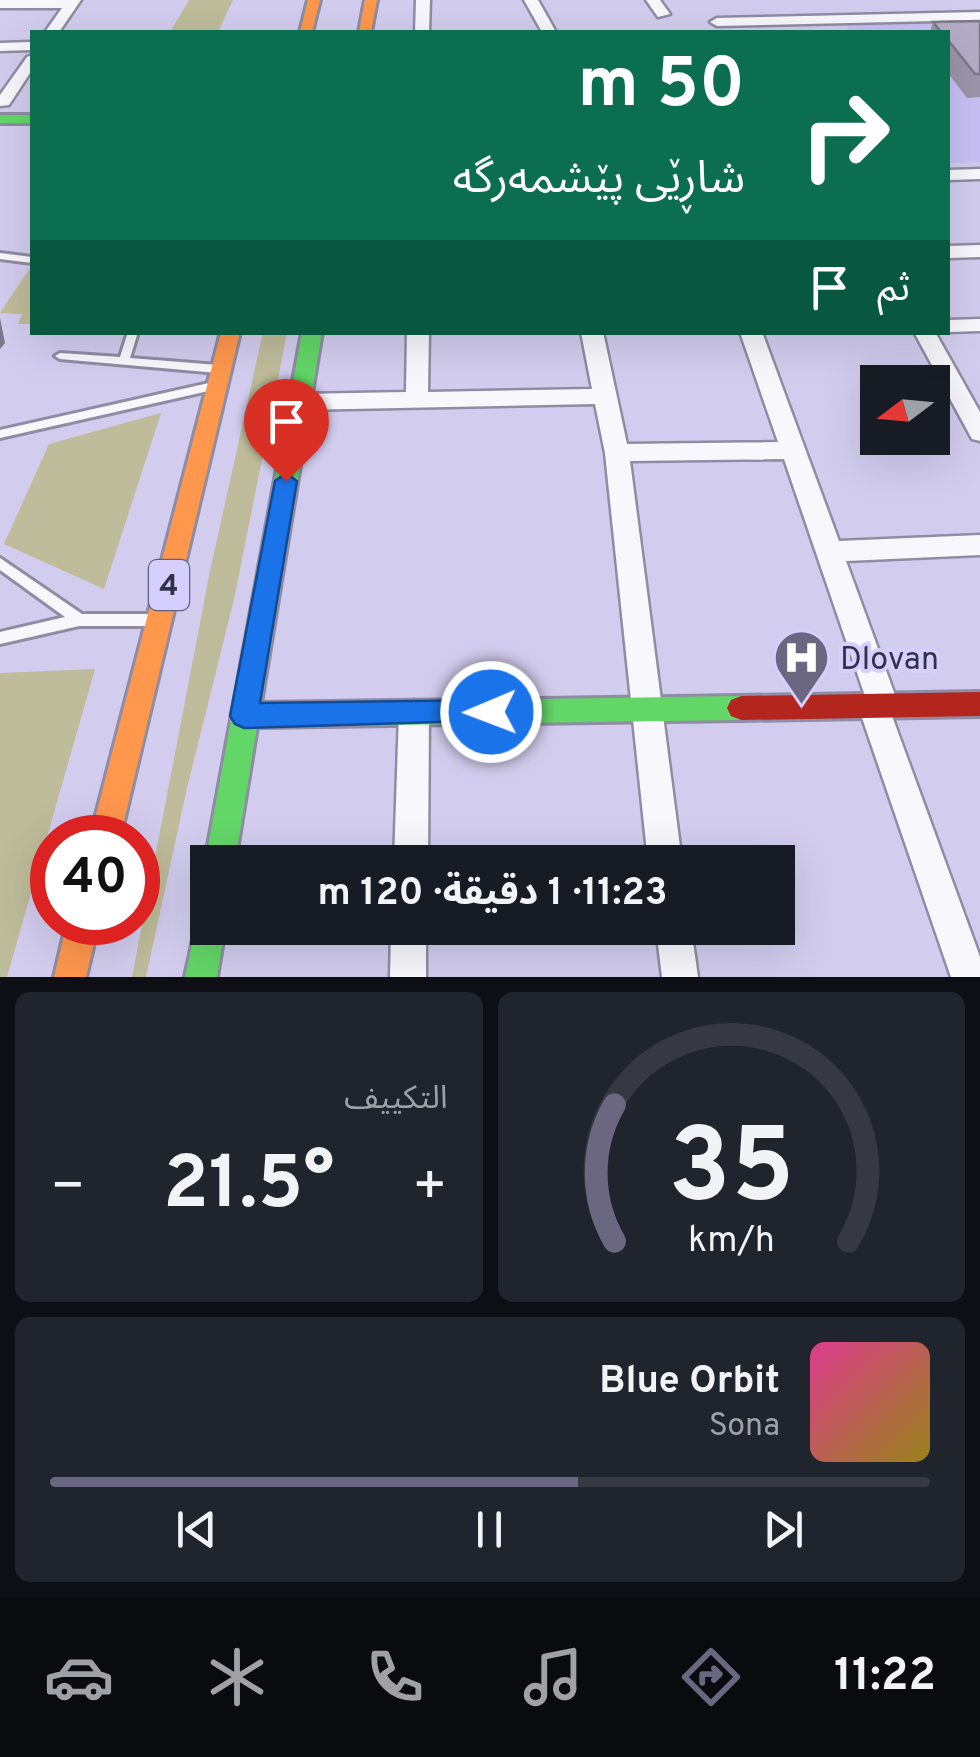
<!DOCTYPE html>
<html lang="ar">
<head>
<meta charset="utf-8">
<style>
  :root { --surface:#171b24; --page:#20242c; --text:#f1f3f6; --muted:#9ea1a6; --line:#363941; --accent:#6b6781 }
  body { margin:0; font-family:Overpass,"Noto Sans Arabic",sans-serif; background:var(--page); color:var(--text); direction:rtl; height:100vh; display:flex; flex-direction:column; font-size:38px; white-space:nowrap }
  * { box-sizing:border-box; margin:0 }
  p { font-size:32px; color:var(--muted) }
  .icon { flex:none; width:55px; height:55px; fill:none; stroke:currentColor; stroke-width:2; stroke-linecap:round; stroke-linejoin:round }
  .map { position:relative; height:977px; overflow:hidden; direction:ltr }
  .drawer { display:flex; flex-direction:column; gap:15px; padding:15px; background:#0d0f14; flex:1 }
  .drawer>* { flex:none }
  .banner { position:absolute; left:30px; top:30px; width:920px; height:305px; border-radius:0px; box-shadow:0 10px 40px #0002; direction:rtl; background:#0b6e4f; color:#fff; overflow:hidden }
  .needle { width:65px; rotate:254deg }
  .fabs { position:absolute; left:860px; top:365px; display:grid; gap:20px }
  .fabs a { display:grid; place-items:center; width:90px; height:90px; border-radius:0px; background:var(--surface); box-shadow:0 10px 40px #0002; font-size:50px }
  .speed { position:absolute; left:30px; top:815px; display:flex; gap:20px; font-size:50px; font-weight:700; text-align:center }
  .speed>* { display:grid; place-content:center; width:130px; height:130px; border-radius:50%; background:var(--surface); box-shadow:0 10px 40px #0002; line-height:1 }
  .speed .limit { border:15px solid #d22; background:#fff; color:#111 }
  .pin { position:absolute; display:grid; place-items:center; width:85px; height:85px; color:#fff; margin:-102px -42px; border-radius:50% 50% 50% 0; rotate:-45deg; box-shadow:0 0 10px #0007 }
  .pin .icon { rotate:45deg }
  .me { position:absolute; width:110px; margin:-55px; rotate:269deg; stroke-linejoin:round; filter:drop-shadow(0 0 8px #0008) }
  .turn { display:flex; align-items:center; gap:35px; height:210px; padding:0 40px; font-size:45px }
  .turn .icon { width:130px; height:130px; stroke-width:2.5 }
  .turn b { display:block; font-size:70px; line-height:85px }
  .then { display:flex; align-items:center; height:95px; padding:0 40px; background:#0003; gap:20px; font-size:38px }
  .big { font-size:75px; font-weight:700; line-height:1.1 }
  .drawer .tile { flex:1; display:flex; flex-direction:column; justify-content:center; gap:15px; min-width:0; padding:0 35px; border-radius:15px; background:var(--page) }
  .drawer .dial { align-items:center; gap:0 }
  .dial svg { height:260px; overflow:visible; fill:none; stroke:var(--line); stroke-width:7; stroke-linecap:round; text-anchor:middle }
  .dial text { fill:var(--text); stroke:none }
  .song { display:flex; align-items:center; gap:30px }
  .cover { width:120px; height:120px; border-radius:15px; background:linear-gradient(135deg,hsl(330 70% 55%),hsl(50 70% 35%)) }
  .played { height:10px; border-radius:5px; background:linear-gradient(90deg,var(--accent) 60%,var(--line) 60%) }
  .keys { display:flex; justify-content:space-around; direction:ltr }
  .heat { display:flex; justify-content:space-between; align-items:center; font-size:55px; direction:ltr }
  .drawer .tiles { flex:1; display:grid; gap:15px; grid-template-columns:1fr 1fr }
  .tile:last-child { grid-column:span 2 }
  .trip { position:absolute; left:190px; top:845px; width:605px; height:100px; border-radius:0px; background:var(--surface); box-shadow:0 10px 40px #0002; font-weight:700; line-height:100px; text-align:center; direction:rtl }
  .tabs { display:flex; height:160px; justify-content:space-around; align-items:center; background:#090b0e; color:var(--muted) }
  .tabs .icon { width:70px; height:70px }
  .tabs .on { color:var(--accent) }
  .tabs b { font-size:45px; color:var(--text) }
  .map>svg:first-child { display:block }
</style>
</head>
<body>
<div class="map">
<svg width="980" height="977" viewBox="0 0 980 977">
  <rect width="100%" height="100%" fill="#d2cdee"/>
  <!-- built -->
  <path fill="#c8c0f4" d="M 980,20 L 980,162 L 948,163 L 948,32 L 849,32 L 847,25 Z"/>
  <!-- green -->
  <path fill="#bebc9a" d="M 189,0 L 233,0 L 218,32 L 170,32 Z
    M 32,265 L 32,324 L 18,324 L 22,314 L 0,313 Z
    M 263,332 L 287,333 L 235,595 L 187,788 L 146,977 L 132,977 L 210,571 Z
    M 161,413 L 104,589 L 4,544 L 49,444 Z
    M 95,669 L 7,977 L 0,977 L 0,673 Z"/>
  <g fill="none" stroke-linecap="round" stroke-linejoin="round">
    <defs>
      <path id="lane" d="M 0,253 L 32,257 L 32,263 L 0,259 Z
        M 128,332 L 138,332 L 130,358 L 218,365 L 224,369 L 218,373 L 60,359 L 55,356 L 60,353 L 120,357 Z
        M 209,383 L 213,384 L 215,387 L 213,390 L 0,438 L 0,430 Z
        M 0,558 L 82,614 L 148,614 L 153,616 L 155,620 L 153,624 L 148,626 L 79,626 L 0,644 L 0,632 L 65,617 L 0,570 Z"/>
      <path id="street" d="M 0,0 L 81,0 L 59,32 L 45,32 L 62,8 L 0,8 Z
        M 416,0 L 430,0 L 429,32 L 415,32 Z
        M 524,0 L 538,0 L 556,32 L 542,32 Z
        M 646,0 L 660,0 L 670,14 L 658,17 Z
        M 980,12 L 980,20 L 717,26 L 710,22 L 717,18 Z
        M 32,42 L 32,50 L 0,51 L 0,43 Z
        M 32,55 L 32,70 L 9,105 L 0,106 L 0,95 L 27,57 Z
        M 980,169 L 980,179 L 948,180 L 948,170 Z
        M 980,245 L 980,257 L 948,258 L 948,246 Z
        M 980,319 L 980,331 L 948,332 L 948,320 Z
        M 407,332 L 429,332 L 428,392 L 592,389 L 581,332 L 603,332 L 627,444 L 778,442 L 740,332 L 762,332 L 839,541 L 980,535 L 980,555 L 846,561 L 899,706 L 892,716 L 980,957 L 980,977 L 951,977 L 858,706 L 865,696 L 784,459 L 630,461 L 682,862 L 648,862 L 605,453 L 595,404 L 300,410 L 289,402 L 300,394 L 406,392 Z
        M 914,332 L 935,332 L 980,412 L 980,441 L 972,439 Z
        M 414,700 L 425,704 L 429,713 L 428,862 L 394,862 L 399,713 L 403,704 Z
        M 391,928 L 426,928 L 426,977 L 390,977 Z
        M 656,928 L 691,928 L 698,977 L 662,977 Z"/>
      <path id="fast" d="M 0,115 L 32,115 L 32,123 L 0,123 Z
        M 302,332 L 322,332 L 261,703 L 741,696 L 751,700 L 755,708 L 751,716 L 741,720 L 257,727 L 235,862 L 208,862 L 208,868 L 205,862 Z
        M 208,913 L 208,928 L 225,928 L 217,977 L 185,977 L 198,917 Z"/>
      <path id="slow" d="M 308,0 L 320,0 L 312,32 L 300,32 Z
        M 365,0 L 377,0 L 371,32 L 359,32 Z
        M 221,332 L 240,332 L 120,838 L 90,838 Z
        M 67,922 L 99,922 L 86,977 L 54,977 Z"/>
      <path id="jam" d="M 980,692 L 980,716 L 741,720 L 731,716 L 727,708 L 731,700 L 741,696 Z"/>
    </defs>
    <!-- lane casing -->
    <use href="#lane" stroke="#8f8ca4" stroke-width="6"/>
    <!-- street casing -->
    <use href="#street" stroke="#8f8ca4" stroke-width="5"/>
    <!-- fast casing -->
    <use href="#fast" stroke="#8f8ca4" stroke-width="6"/>
    <!-- slow casing -->
    <use href="#slow" stroke="#8f8ca4" stroke-width="6"/>
    <!-- jam casing -->
    <use href="#jam" stroke="#8f8ca4" stroke-width="6"/>
    <!-- lane -->
    <use href="#lane" fill="#f8f8fc" fill-rule="evenodd"/>
    <!-- street -->
    <use href="#street" fill="#f8f8fc" fill-rule="evenodd"/>
    <!-- fast -->
    <use href="#fast" fill="#63d668" fill-rule="evenodd"/>
    <!-- slow -->
    <use href="#slow" fill="#ff974d" fill-rule="evenodd"/>
    <!-- jam -->
    <use href="#jam" fill="#b3261e" fill-rule="evenodd"/>
  </g>
  <!-- wall -->
  <path fill="#9b95a9" d="M 980,21 L 980,97 L 967,98 L 948,73 L 948,32 L 930,32 L 933,22 Z"/>
  <!-- shaded-wall -->
  <path fill="#7e798a" d="M 0,318 L 5,343 L 0,349 Z"/>
  <!-- building -->
  <path fill="#b4adc5" stroke="#7e798a" stroke-width="2.5" d="M 980,21 L 980,74 L 975,74 L 948,40 L 948,32 L 941,32 L 933,22 Z"/>
  <!-- route -->
  <path fill="#1a73e8" stroke="#114b97" stroke-width="2.5" d="M 286,473 L 297,481 L 260,703 L 491,700 L 501,703 L 505,712 L 501,720 L 244,728 L 235,724 L 230,716 L 275,481 Z"/>
  <!-- icons -->
  <defs>
    <symbol id="hospital-pin" viewBox="-11 -11 22 30"><path d="M0 17L-7.5 6A9.5 9.5 0 1 1 7.5 6Z" fill="#6b6781" stroke="#d4cffe"/><path d="M-5-5h3v3.5h4V-5h3V5h-3V1.5h-4V5h-3Z" fill="#fff"/></symbol>
  </defs>
  <g fill-rule="evenodd">
    <use href="#hospital-pin" x="770" y="626" width="63" height="86"/>
  </g>
  <g text-anchor="middle" stroke-width="8" stroke-linejoin="round" paint-order="stroke">
    <!-- shield labels -->
    <rect fill="#d4cffe" stroke="#63607e" stroke-width="2.5" x="149" y="560" width="40" height="50" rx="8"/>
    <g font-size="30" font-weight="bold" fill="#333047">
      <text x="169" y="595">4</text>
    </g>
    <!-- poi labels -->
    <g font-size="32" fill="#333047" stroke="#d4cffe" text-anchor="start">
      <text x="840" y="669">Dlovan</text>
    </g>
  </g>
</svg>
<div class="fabs">
<a><svg class="needle" viewBox="-14 -14 28 28"><path d="M0-13l5 13h-10z" fill="#e53935"/><path d="M0 13l5-13h-10z" fill="#9ea1a6"/></svg></a>
</div>
<div class="speed"><div class="limit">40</div></div>
<div class="pin" style="left:286px;top:481px;background:#d93025"><svg class="icon" aria-label="arrive" viewBox="0 0 24 24"><path d="M6 21V4h12l-3 4 3 4H6"/></svg></div>
<svg class="me" style="left:491px;top:712px" viewBox="-20 -20 40 40"><circle r="17" fill="#1a73e8" stroke="#fff" stroke-width="3"/><path d="M0-11L8 9 0 5-8 9z" fill="#fff"/></svg>
<div class="trip">11:23 · 1 دقيقة · 120 m</div>
<div class="banner">
<div class="turn"><svg class="icon" aria-label="right" viewBox="0 0 24 24"><path d="M7 20v-9h11M14 6l5 5-5 5"/></svg><div><b>50 m</b>شاڕێی پێشمەرگە</div></div>
<div class="then">ثم<svg class="icon" aria-label="arrive" viewBox="0 0 24 24"><path d="M6 21V4h12l-3 4 3 4H6"/></svg></div>
</div>
</div>
<section class="drawer">
<div class="tiles">
<div class="tile dial"><svg viewBox="0 0 100 80">
<path d="M14 69A42 42 0 1 1 86 69"/>
<path d="M14 69A42 42 0 0 1 14 27" stroke="#6b6781"/>
<text x="50" y="56" font-size="32" font-weight="700">35</text>
<text x="50" y="72" font-size="11">km/h</text>
</svg></div>
<div class="tile"><p>التكييف</p>
<div class="heat"><a>−</a><b class="big">21.5°</b><a>+</a></div>
</div>
<div class="tile">
<div class="song"><i class="cover"></i><div><b>Blue Orbit</b><p>Sona</p></div></div>
<div class="played"></div>
<div class="keys"><svg class="icon" aria-label="previous" viewBox="0 0 24 24"><path d="M18 5L8 12l10 7zM5 5v14"/></svg><svg class="icon" aria-label="pause" viewBox="0 0 24 24"><path d="M8 5v14M16 5v14"/></svg><svg class="icon" aria-label="next" viewBox="0 0 24 24"><path d="M6 5l10 7-10 7zM19 5v14"/></svg></div>
</div>
</div>
</section>
<nav class="tabs">
<b>11:22</b>
<svg class="icon on" aria-label="directions" viewBox="0 0 24 24"><path d="M12 3l9 9-9 9-9-9zM9 14v-3h6M13 9l2 2-2 2"/></svg>
<svg class="icon" aria-label="music" viewBox="0 0 24 24"><path d="M9 18V5l10-2v13"/><circle cx="6" cy="18" r="3"/><circle cx="16" cy="16" r="3"/></svg>
<svg class="icon" aria-label="phone" viewBox="0 0 24 24"><path d="M5 4h4l2 5-3 2q2 4 5 5l2-3 5 2v4C11 20 4 13 5 4z"/></svg>
<svg class="icon" aria-label="climate" viewBox="0 0 24 24"><path d="M12 3v18M4 7l16 10M4 17L20 7"/></svg>
<svg class="icon" aria-label="car" viewBox="0 0 24 24"><path d="M5 17H2v-5l4-1 3-4h7l3 4 3 1v5h-3M9 17h6M6 11h13"/><circle cx="7" cy="17" r="2"/><circle cx="17" cy="17" r="2"/></svg>
</nav>
</body>
</html>
